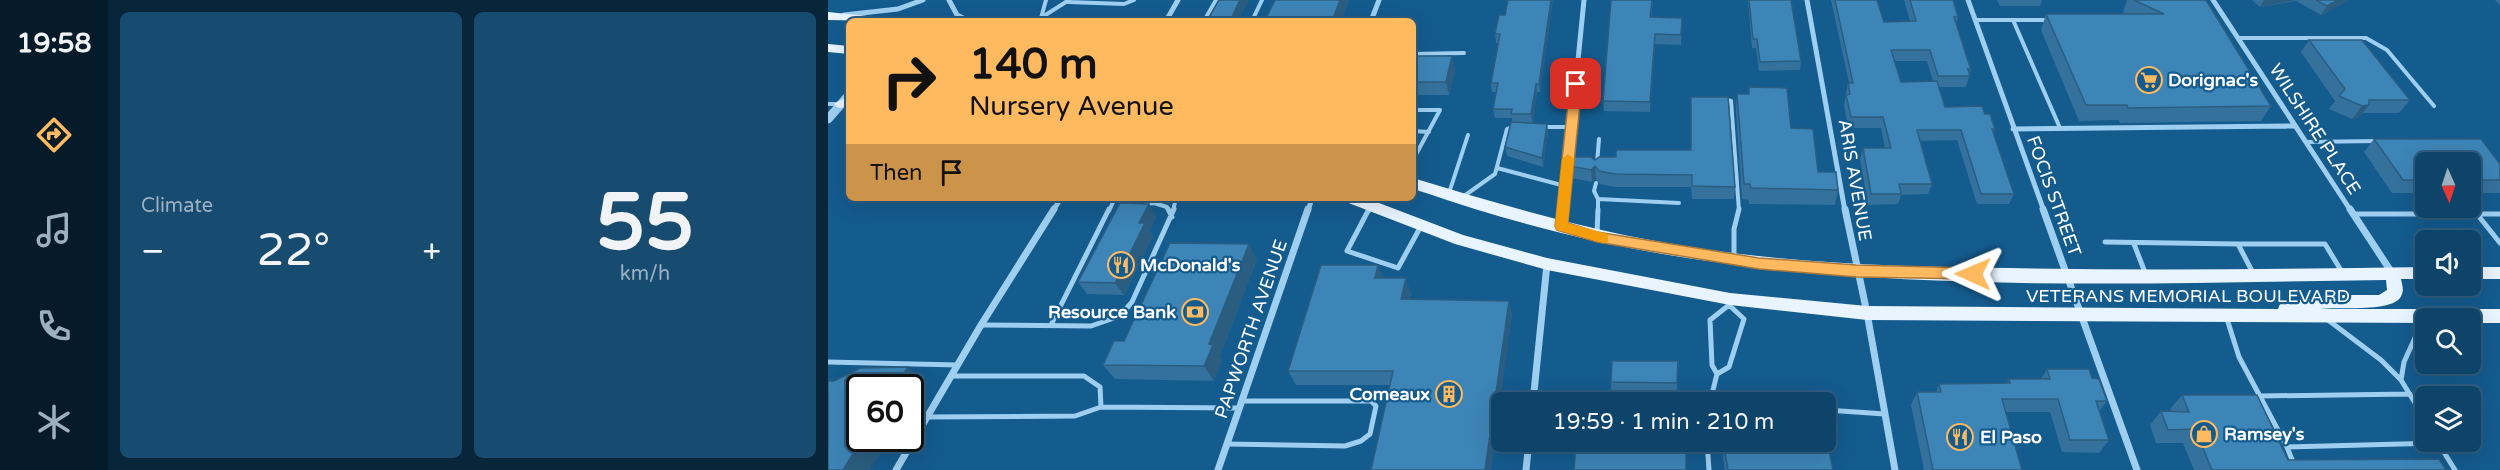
<!DOCTYPE html>
<html lang="en">
<head>
<meta charset="utf-8">
<style>
  :root { --surface:#0f446a; --page:#184b70; --text:#f1f3f6; --muted:#9bb0c1; --line:#2f5c7e; --accent:#ffb95e }
  body { margin:0; font-family:"Varela Round",sans-serif; background:var(--page); color:var(--text); height:100vh; display:flex; flex-direction:column; font-size:22px; white-space:nowrap }
  * { box-sizing:border-box; margin:0 }
  p { font-size:20px; color:var(--muted) }
  .icon { flex:none; width:33px; height:33px; fill:none; stroke:currentColor; stroke-width:2; stroke-linecap:round; stroke-linejoin:round }
  .map { position:relative; flex:1; overflow:hidden }
  .side { display:flex; flex-direction:column; gap:12px; padding:12px; background:#08253a; width:720px }
  .side>* { flex:none }
  .guide { position:absolute; left:18px; top:18px; width:570px; height:183px; border-radius:9px; box-shadow:0 6px 24px #0002,0 0 0 2px var(--line); background:#ffb95e; color:#111; overflow:hidden }
  .needle { width:39px; rotate:177deg }
  .buttons { position:absolute; left:1587px; top:152px; display:grid; gap:12px }
  .buttons a { display:grid; place-items:center; width:66px; height:66px; border-radius:9px; background:var(--surface); box-shadow:0 6px 24px #0002,0 0 0 2px var(--line); font-size:30px }
  .speed { position:absolute; left:18px; top:374px; display:flex; gap:12px; font-size:30px; font-weight:700; text-align:center }
  .speed>* { display:grid; place-content:center; width:78px; height:78px; border-radius:50%; background:var(--surface); box-shadow:0 6px 24px #0002,0 0 0 2px var(--line); line-height:1 }
  .speed .limit { border:3px solid #111; border-radius:9px; background:#fff; color:#111 }
  .pin { position:absolute; display:grid; place-items:center; width:51px; height:51px; color:#fff; margin:-26px; border-radius:12px; box-shadow:0 3px 9px #0006 }
  .me { position:absolute; width:66px; margin:-33px; rotate:271deg; stroke-linejoin:round; filter:drop-shadow(0 0 4px #0008) }
  .turn { display:flex; align-items:center; gap:21px; height:126px; padding:0 24px; font-size:27px }
  .turn .icon { width:78px; height:78px; stroke-width:2.5 }
  .turn b { display:block; font-size:42px; line-height:51px }
  .then { display:flex; align-items:center; height:57px; padding:0 24px; background:#0003; gap:12px; font-size:22px }
  .big { font-size:45px; font-weight:600; line-height:1.1 }
  .side .widget { flex:1; display:flex; flex-direction:column; justify-content:center; gap:9px; min-width:0; padding:0 21px; border-radius:9px; background:var(--page) }
  .side .dial { align-items:center; gap:0 }
  .dial b { font-size:78px; line-height:1 }
  .heat { display:flex; justify-content:space-between; align-items:center; font-size:33px; direction:ltr }
  .side .tiles { flex:1; display:grid; gap:12px; grid-template-columns:repeat(2,1fr) }
  .trip { position:absolute; left:663px; top:392px; width:345px; height:60px; border-radius:9px; background:var(--surface); box-shadow:0 6px 24px #0002,0 0 0 2px var(--line); font-weight:600; line-height:60px; text-align:center }
  main { display:flex; flex:1; min-height:0 }
  .tab-bar { display:flex; flex-direction:column; width:108px; justify-content:space-around; align-items:center; background:#061b2a; color:var(--muted) }
  .tab-bar .icon { width:42px; height:42px }
  .tab-bar .on { color:var(--accent) }
  .tab-bar b { font-size:27px; color:var(--text) }
  .map>svg:first-child { display:block }
</style>
</head>
<body>
<main>
<nav class="tab-bar">
<b>19:58</b>
<svg class="icon on" aria-label="directions" viewBox="0 0 24 24"><path d="M12 3l9 9-9 9-9-9zM9 14v-3h6M13 9l2 2-2 2"/></svg>
<svg class="icon" aria-label="music" viewBox="0 0 24 24"><path d="M9 18V5l10-2v13"/><circle cx="6" cy="18" r="3"/><circle cx="16" cy="16" r="3"/></svg>
<svg class="icon" aria-label="phone" viewBox="0 0 24 24"><path d="M5 4h4l2 5-3 2q2 4 5 5l2-3 5 2v4C11 20 4 13 5 4z"/></svg>
<svg class="icon" aria-label="climate" viewBox="0 0 24 24"><path d="M12 3v18M4 7l16 10M4 17L20 7"/></svg>
</nav>
<section class="side">
<div class="tiles">
<div class="widget"><p>Climate</p>
<div class="heat"><a>−</a><b class="big">22°</b><a>+</a></div>
</div>
<div class="widget dial"><b>55</b><p>km/h</p></div>
</div>
</section>
<div class="map">
<svg width="1672" height="470" viewBox="0 0 1672 470">
  <rect width="100%" height="100%" fill="#145b8e"/>
  <g fill="none" stroke-linecap="round" stroke-linejoin="round">
    <!-- service-far1 -->
    <path stroke="#9ecff1" stroke-width="4" d="M 240,2 L 296,4 L 306,0
      M 213,18 L 218,0
      M 1147,20 L 1222,20
      M 1185,20 L 1232,128
      M 208,21 L 241,0
      M 376,21 L 388,0
      M 424,21 L 434,0
      M 1410,38 L 1538,38 L 1559,50 L 1606,106
      M 585,54 L 636,53
      M 895,99 L 903,101 L 911,211
      M 0,104 L 12,104
      M 585,110 L 612,110 L 585,160
      M 713,127 L 743,127
      M 585,131 L 601,132
      M 1478,142 L 1550,141
      M 769,163 L 771,139
      M 669,168 L 737,186
      M 768,183 L 766,191 L 770,199 L 770,211
      M 621,193 L 640,135
      M 636,196 L 667,174 L 679,129 L 687,126
      M 770,199 L 851,203
      M 305,204 L 326,203 L 339,207 L 341,211
      M 281,211 L 287,198
      M 345,211 L 348,198
      M 541,211 L 543,206"/>
    <!-- service -->
    <path stroke="#9ecff1" stroke-width="5" d="M 340,209 L 344,217
      M 541,209 L 519,251 L 570,268 L 593,226
      M 1526,214 L 1672,214
      M 1649,214 L 1672,243
      M 769,234 L 770,209
      M 1277,242 L 1410,244
      M 1306,244 L 1318,275
      M 906,257 L 906,229 L 911,209
      M 1425,273 L 1410,244 L 1497,244 L 1514,272
      M 901,301 L 901,305
      M 901,305 L 916,319 L 901,367 L 889,374 L 884,365 L 882,320 Z
      M 1399,319 L 1411,357 L 1459,447 L 1611,443
      M 1500,320 L 1553,360 L 1573,380 L 1598,421
      M 153,325 L 263,326 L 292,316 L 304,302 L 346,209
      M 223,325 L 281,209
      M 0,362 L 130,365
      M 124,376 L 256,376 L 272,387 L 273,407
      M 1573,380 L 1576,362 L 1596,318
      M 1431,396 L 1582,394
      M 882,402 L 889,374
      M 998,410 L 1057,414
      M 99,417 L 247,416 L 273,407 L 411,408
      M 879,441 L 881,470
      M 1609,441 L 1627,470
      M 399,444 L 517,446 L 533,441 L 542,434 L 548,406 L 543,401 L 413,401
      M 1459,447 L 1468,470"/>
    <!-- minor-far1 -->
    <path stroke="#9ecff1" stroke-width="5" d="M 121,0 L 129,15 L 141,21
      M 979,0 L 1017,211
      M 1140,0 L 1216,211
      M 1385,0 L 1523,211
      M 16,15 L 70,9 L 95,0
      M 338,21 L 350,0
      M 543,21 L 551,0
      M 1185,129 L 1466,126
      M 225,211 L 233,198
      M 480,211 L 484,198
      M 735,211 L 756,0"/>
    <!-- minor -->
    <path stroke="#9ecff1" stroke-width="7" d="M 1017,209 L 1039,313 L 1067,470
      M 1215,209 L 1309,470
      M 1522,209 L 1564,273
      M 733,226 L 735,209
      M 705,402 L 719,264
      M 68,470 L 153,325 L 226,209
      M 390,470 L 480,209
      M 698,470 L 701,441"/>
    <!-- tertiary -->
    <path stroke="#9ecff1" stroke-width="9" d="M 0,119 L 21,95"/>
    <!-- primary -->
    <path fill="#e8f4ff" fill-rule="evenodd" d="M 0,12 L 49,17 L 55,21 L 0,20 Z
      M 0,44 L 21,46 L 21,54 L 0,52 Z
      M 21,95 L 21,105 L 13,108 L 8,107 L 6,104 Z
      M 585,178 C 667,203 749,227 833,242 C 948,263 1065,267 1181,268 C 1320,271 1459,269 1598,267 L 1598,279 L 1573,279 C 1574,284 1576,290 1574,294 C 1569,314 1509,306 1492,309 L 1672,309 L 1672,323 L 1642,323 L 1642,318 L 1598,318 L 1598,323 L 1039,320 L 902,305 L 719,270 L 627,244 L 518,202 L 516,198 L 538,198 L 635,235 L 719,258 L 902,293 L 1039,306 L 1450,309 L 1452,304 L 1458,302 L 1503,295 L 1551,295 L 1559,290 L 1558,280 C 1338,283 1105,292 887,262 C 789,249 691,225 598,193 L 585,189 Z
      M 1642,267 L 1672,267 L 1672,279 L 1642,279 Z"/>
  </g>
  <!-- wall -->
  <path fill="#34729d" fill-rule="evenodd" d="M 521,0 L 513,21 L 439,21 L 438,18 Z
    M 680,0 L 725,0 L 712,92 L 709,92 L 705,123 L 696,123 L 719,124 L 720,133 L 715,167 L 679,156 L 677,147 L 684,122 L 684,118 L 667,118 L 665,109 L 668,92 L 664,92 L 663,83 L 671,43 L 668,43 L 667,34 L 677,15 Z
    M 825,0 L 823,17 L 854,18 L 853,45 L 827,44 L 822,112 L 776,111 L 775,101 Z
    M 920,0 L 963,0 L 973,61 L 972,70 L 931,71 L 928,48 L 924,48 Z
    M 1003,0 L 1049,0 L 1056,22 L 1082,21 L 1076,0 L 1125,0 L 1130,17 L 1128,24 L 1143,70 L 1138,87 L 1111,87 L 1117,107 L 1157,114 L 1167,129 L 1165,134 L 1186,194 L 1181,204 L 1149,204 L 1129,140 L 1092,141 L 1104,184 L 1100,194 L 1073,195 L 1070,204 L 1040,205 L 1032,159 L 1035,148 L 1057,148 L 1053,128 L 1020,128 L 1016,105 L 1020,83 L 1021,83 ZM 1066,61 L 1099,61 L 1105,81 L 1073,82 Z
    M 1169,0 L 1214,0 L 1212,6 L 1172,6 Z
    M 1299,0 L 1378,0 L 1443,106 L 1433,121 L 1292,123 L 1291,120 L 1251,121 L 1213,30 L 1218,14 L 1296,14 L 1295,13 Z
    M 1424,0 L 1521,0 L 1493,15 L 1468,1 L 1432,7 Z
    M 1667,0 L 1672,0 L 1672,5 Z
    M 1481,40 L 1582,100 L 1571,113 L 1535,113 L 1531,117 L 1524,119 L 1501,109 L 1507,101 L 1473,52 Z
    M 585,56 L 627,69 L 621,95 L 585,95 Z
    M 921,87 L 963,128 L 990,172 L 1010,190 L 1007,205 L 921,204 L 921,200 L 914,199 L 908,110 L 909,94 L 920,94 Z
    M 863,97 L 907,187 L 906,199 L 864,199 L 863,187 L 787,187 L 772,184 L 768,179 L 764,182 L 743,178 L 742,166 L 788,157 L 863,150 Z
    M 1546,139 L 1672,164 L 1672,193 L 1642,193 L 1642,162 L 1598,162 L 1598,193 L 1564,193 L 1536,152 Z
    M 328,216 L 322,230 L 325,236 L 296,295 L 259,294 L 250,282 Z
    M 429,259 L 392,356 L 394,359 L 386,381 L 287,379 L 275,365 L 296,341 Z
    M 550,265 L 555,278 L 583,293 L 582,299 L 681,301 L 684,316 L 562,385 L 468,385 L 460,371 Z
    M 850,361 L 849,391 L 783,390 L 783,382 Z
    M 1219,369 L 1264,378 L 1279,401 L 1271,411 L 1281,440 L 1271,453 L 1234,452 L 1222,412 L 1178,412 L 1194,470 L 1096,470 L 1083,405 L 1089,392 L 1108,392 L 1111,384 L 1179,383 L 1181,379 L 1213,379 Z
    M 1354,395 L 1460,460 L 1618,470 L 1366,470 L 1355,443 L 1328,443 L 1322,425 L 1333,411 L 1343,411 L 1342,409 Z
    M 924,441 L 961,443 L 1005,470 L 897,470 L 895,458 L 896,447 L 923,445 Z"/>
  <!-- shaded-wall -->
  <path fill="#2b5d80" d="M 412,0 L 421,0 L 410,21 L 402,21 Z
    M 512,0 L 521,0 L 513,21 L 504,21 Z
    M 723,0 L 725,0 L 712,92 L 711,84 Z
    M 1436,0 L 1468,0 L 1432,7 Z
    M 1510,0 L 1521,0 L 1493,15 L 1499,6 Z
    M 827,34 L 827,44 L 822,112 L 822,102 Z
    M 624,56 L 627,69 L 621,95 L 618,82 Z
    M 708,84 L 709,92 L 705,123 L 703,114 Z
    M 1541,105 L 1531,117 L 1524,119 L 1534,106 Z
    M 719,124 L 720,133 L 715,167 L 714,158 Z
    M 767,166 L 768,179 L 764,182 L 763,170 Z
    M 321,204 L 328,216 L 322,230 L 325,236 L 296,295 L 287,283 L 311,223 Z
    M 421,244 L 429,259 L 392,356 L 394,359 L 386,381 L 376,366 L 381,344 Z
    M 550,265 L 556,280 L 547,278 Z
    M 578,278 L 583,293 L 579,313 L 573,299 Z
    M 681,301 L 684,316 L 663,470 L 657,470 Z
    M 80,367 L 96,382 L 82,404 L 82,387 L 67,387 Z
    M 35,438 L 62,438 L 42,470 L 15,470 Z"/>
  <!-- building -->
  <path fill="#3d85b7" stroke="#2b5d80" stroke-width="1.5" d="M 391,0 L 412,0 L 402,21 L 379,21 Z
    M 447,0 L 512,0 L 504,21 L 455,21 L 456,19 L 438,18 Z
    M 680,0 L 723,0 L 711,84 L 708,84 L 703,114 L 683,114 L 684,109 L 665,109 L 670,83 L 663,83 L 672,34 L 667,34 L 671,15 L 677,15 Z
    M 783,0 L 824,0 L 822,17 L 854,18 L 853,35 L 827,34 L 822,102 L 775,101 Z
    M 921,0 L 963,0 L 973,61 L 932,62 L 929,39 L 925,39 Z
    M 1007,0 L 1049,0 L 1056,22 L 1088,21 L 1082,0 L 1125,0 L 1130,17 L 1126,17 L 1143,70 L 1140,69 L 1142,76 L 1110,76 L 1102,50 L 1063,50 L 1073,82 L 1109,81 L 1117,107 L 1154,106 L 1157,114 L 1162,114 L 1167,129 L 1164,129 L 1186,194 L 1153,194 L 1133,130 L 1089,130 L 1104,184 L 1071,184 L 1073,194 L 1043,194 L 1035,148 L 1063,148 L 1055,117 L 1023,117 L 1018,95 L 1022,94 L 1020,83 L 1025,83 Z
    M 1306,0 L 1378,0 L 1443,106 L 1300,108 L 1299,105 L 1258,105 L 1218,14 L 1336,14 Z
    M 1488,0 L 1510,0 L 1499,6 Z
    M 1481,40 L 1534,40 L 1582,100 L 1541,100 L 1541,105 L 1534,106 L 1511,96 L 1517,89 Z
    M 585,56 L 624,56 L 618,82 L 585,82 Z
    M 921,87 L 959,88 L 963,128 L 985,129 L 990,172 L 1008,172 L 1010,190 L 923,188 L 922,184 L 916,184 L 909,94 L 921,94 Z
    M 863,97 L 900,97 L 907,187 L 864,186 L 864,175 L 787,174 L 771,171 L 767,166 L 763,170 L 742,166 L 743,157 L 763,157 L 767,160 L 771,157 L 788,157 L 788,150 L 863,150 Z
    M 683,122 L 719,124 L 714,158 L 677,147 Z
    M 1546,139 L 1653,139 L 1672,164 L 1672,180 L 1642,180 L 1642,162 L 1598,162 L 1598,180 L 1575,180 Z
    M 292,203 L 321,204 L 311,223 L 317,223 L 287,283 L 250,282 Z
    M 342,243 L 421,244 L 381,344 L 385,345 L 376,366 L 275,365 L 286,341 L 296,341 Z
    M 493,265 L 550,265 L 547,278 L 578,278 L 573,299 L 681,301 L 657,470 L 543,470 L 565,371 L 460,371 Z
    M 784,361 L 850,361 L 849,383 L 783,382 Z
    M 80,367 L 67,387 L 32,387 L 32,438 L 35,438 L 15,470 L 0,470 L 0,381 L 6,381 L 32,368 Z
    M 1219,369 L 1261,369 L 1264,378 L 1271,379 L 1279,401 L 1268,401 L 1281,440 L 1242,440 L 1230,399 L 1174,399 L 1194,470 L 1105,470 L 1089,392 L 1113,392 L 1111,384 L 1182,383 L 1181,379 L 1222,379 Z
    M 1354,395 L 1429,395 L 1460,460 L 1611,459 L 1618,470 L 1384,470 L 1367,429 L 1340,430 L 1333,411 L 1361,412 Z
    M 998,440 L 999,440 L 1005,470 L 900,470 L 896,447 L 925,445 L 924,441 L 960,441 L 961,443 Z
    M 748,444 L 858,444 L 858,470 L 746,470 Z"/>
  <!-- route -->
  <path fill="#ffb95e" stroke="#a6783d" stroke-width="1.5" d="M 748,81 L 754,84 L 740,223 L 769,232 L 931,258 L 1028,265 L 1145,268 L 1152,274 L 1145,279 L 1028,277 L 931,269 L 769,242 L 729,230 L 727,226 L 742,84 Z"/>
  <!-- slow -->
  <path fill="#f59e0b" d="M 740,154 L 746,159 L 740,223 L 780,234 L 780,242 L 775,243 L 729,230 L 727,226 L 734,159 Z"/>
  <!-- icons -->
  <defs>
    <symbol id="supermarket-ring" viewBox="-11 -11 22 22"><circle r="9.5" fill="#145b8e" stroke="#ffb95e" stroke-width="1.5"/><path d="M-6-5.5h2.5l.6 2H6L4.5 2H-2.5L-4.4-4H-6ZM-1.5 3.2a1.3 1.3 0 1 0 .1 0ZM3 3.2a1.3 1.3 0 1 0 .1 0Z" fill="#ffb95e"/></symbol>
    <symbol id="restaurant-ring" viewBox="-11 -11 22 22"><circle r="9.5" fill="#145b8e" stroke="#ffb95e" stroke-width="1.5"/><path d="M-5-6h1v4h1v-4h1v4h1v-4h1v5L-1.5 .5V6h-2V.5L-5-1ZM5-6V6H3V1.5H1.5Q1.5-4 5-6Z" fill="#ffb95e"/></symbol>
    <symbol id="bank-ring" viewBox="-11 -11 22 22"><circle r="9.5" fill="#145b8e" stroke="#ffb95e" stroke-width="1.5"/><path d="M-6-4H6V4H-6ZM0-2.3a2.3 2.3 0 1 0 0 4.6a2.3 2.3 0 1 0 0-4.6Z" fill="#ffb95e"/></symbol>
    <symbol id="building-ring" viewBox="-11 -11 22 22"><circle r="9.5" fill="#145b8e" stroke="#ffb95e" stroke-width="1.5"/><path d="M-4-6H4V6H1V3H-1V6H-4ZM-2.5-4.3h1.7v1.8h-1.7ZM.8-4.3h1.7v1.8H.8ZM-2.5-1h1.7V.8h-1.7ZM.8-1h1.7V.8H.8Z" fill="#ffb95e"/></symbol>
    <symbol id="shop-ring" viewBox="-11 -11 22 22"><circle r="9.5" fill="#145b8e" stroke="#ffb95e" stroke-width="1.5"/><path d="M-5-2.5h2.3a2.7 3.5 0 0 1 5.4 0H5L5.5 6h-11ZM-1.5-2.5h3a1.5 2.3 0 0 0-3 0Z" fill="#ffb95e"/></symbol>
  </defs>
  <g fill-rule="evenodd">
    <use href="#supermarket-ring" x="1306" y="65" width="30" height="30"/>
    <use href="#restaurant-ring" x="278" y="250" width="30" height="30"/>
    <use href="#bank-ring" x="352" y="297" width="30" height="30"/>
    <use href="#building-ring" x="606" y="379" width="30" height="30"/>
    <use href="#shop-ring" x="1361" y="419" width="30" height="30"/>
    <use href="#restaurant-ring" x="1117" y="422" width="30" height="30"/>
  </g>
  <g text-anchor="middle" stroke-width="4.5" stroke-linejoin="round" paint-order="stroke">
    <!-- poi labels -->
    <g font-size="18" font-weight="bold" fill="#fff" stroke="#145b8e" text-anchor="start">
      <text x="1340" y="86">Dorignac's</text>
      <text x="312" y="271">McDonald's</text>
      <text x="348" y="318" text-anchor="end">Resource Bank</text>
      <text x="602" y="400" text-anchor="end">Comeaux</text>
      <text x="1396" y="440">Ramsey's</text>
      <text x="1152" y="443">El Paso</text>
    </g>
    <!-- street labels -->
    <g font-size="18" fill="#fff" stroke="#145b8e">
      <text transform="translate(1487 129) rotate(57)" y="6">WILSHIRE PLACE</text>
      <text transform="translate(1027 180) rotate(80)" y="6">ARIS AVENUE</text>
      <text transform="translate(1226 196) rotate(70)" y="6">FOCIS STREET</text>
      <text x="1360" y="302">VETERANS MEMORIAL BOULEVARD</text>
      <text transform="translate(423 329) rotate(-71)" y="6">PAPWORTH AVENUE</text>
    </g>
  </g>
</svg>
<div class="buttons">
<a><svg class="needle" viewBox="-14 -14 28 28"><path d="M0-13l5 13h-10z" fill="#e53935"/><path d="M0 13l5-13h-10z" fill="#9bb0c1"/></svg></a>
<a><svg class="icon" aria-label="sound" viewBox="0 0 24 24"><path d="M4 9h4l5-4v14l-5-4H4zM17 9q2 3 0 6"/></svg></a>
<a><svg class="icon" aria-label="search" viewBox="0 0 24 24"><circle cx="10" cy="10" r="6"/><path d="M15 15l6 6"/></svg></a>
<a><svg class="icon" aria-label="layers" viewBox="0 0 24 24"><path d="M12 4l9 5-9 5-9-5zM3 14l9 5 9-5"/></svg></a>
</div>
<div class="speed"><div class="limit">60</div></div>
<div class="pin" style="left:748px;top:84px;background:#d93025"><svg class="icon" aria-label="arrive" viewBox="0 0 24 24"><path d="M6 21V4h12l-3 4 3 4H6"/></svg></div>
<svg class="me" style="left:1145px;top:274px" viewBox="-20 -20 40 40"><path d="M0-17L14 15 0 8-14 15z" fill="#ffb95e" stroke="#fff" stroke-width="4"/></svg>
<div class="trip">19:59 · 1 min · 210 m</div>
<div class="guide">
<div class="turn"><svg class="icon" aria-label="right" viewBox="0 0 24 24"><path d="M7 20v-9h11M14 6l5 5-5 5"/></svg><div><b>140 m</b>Nursery Avenue</div></div>
<div class="then">Then<svg class="icon" aria-label="arrive" viewBox="0 0 24 24"><path d="M6 21V4h12l-3 4 3 4H6"/></svg></div>
</div>
</div>
</main>
</body>
</html>
